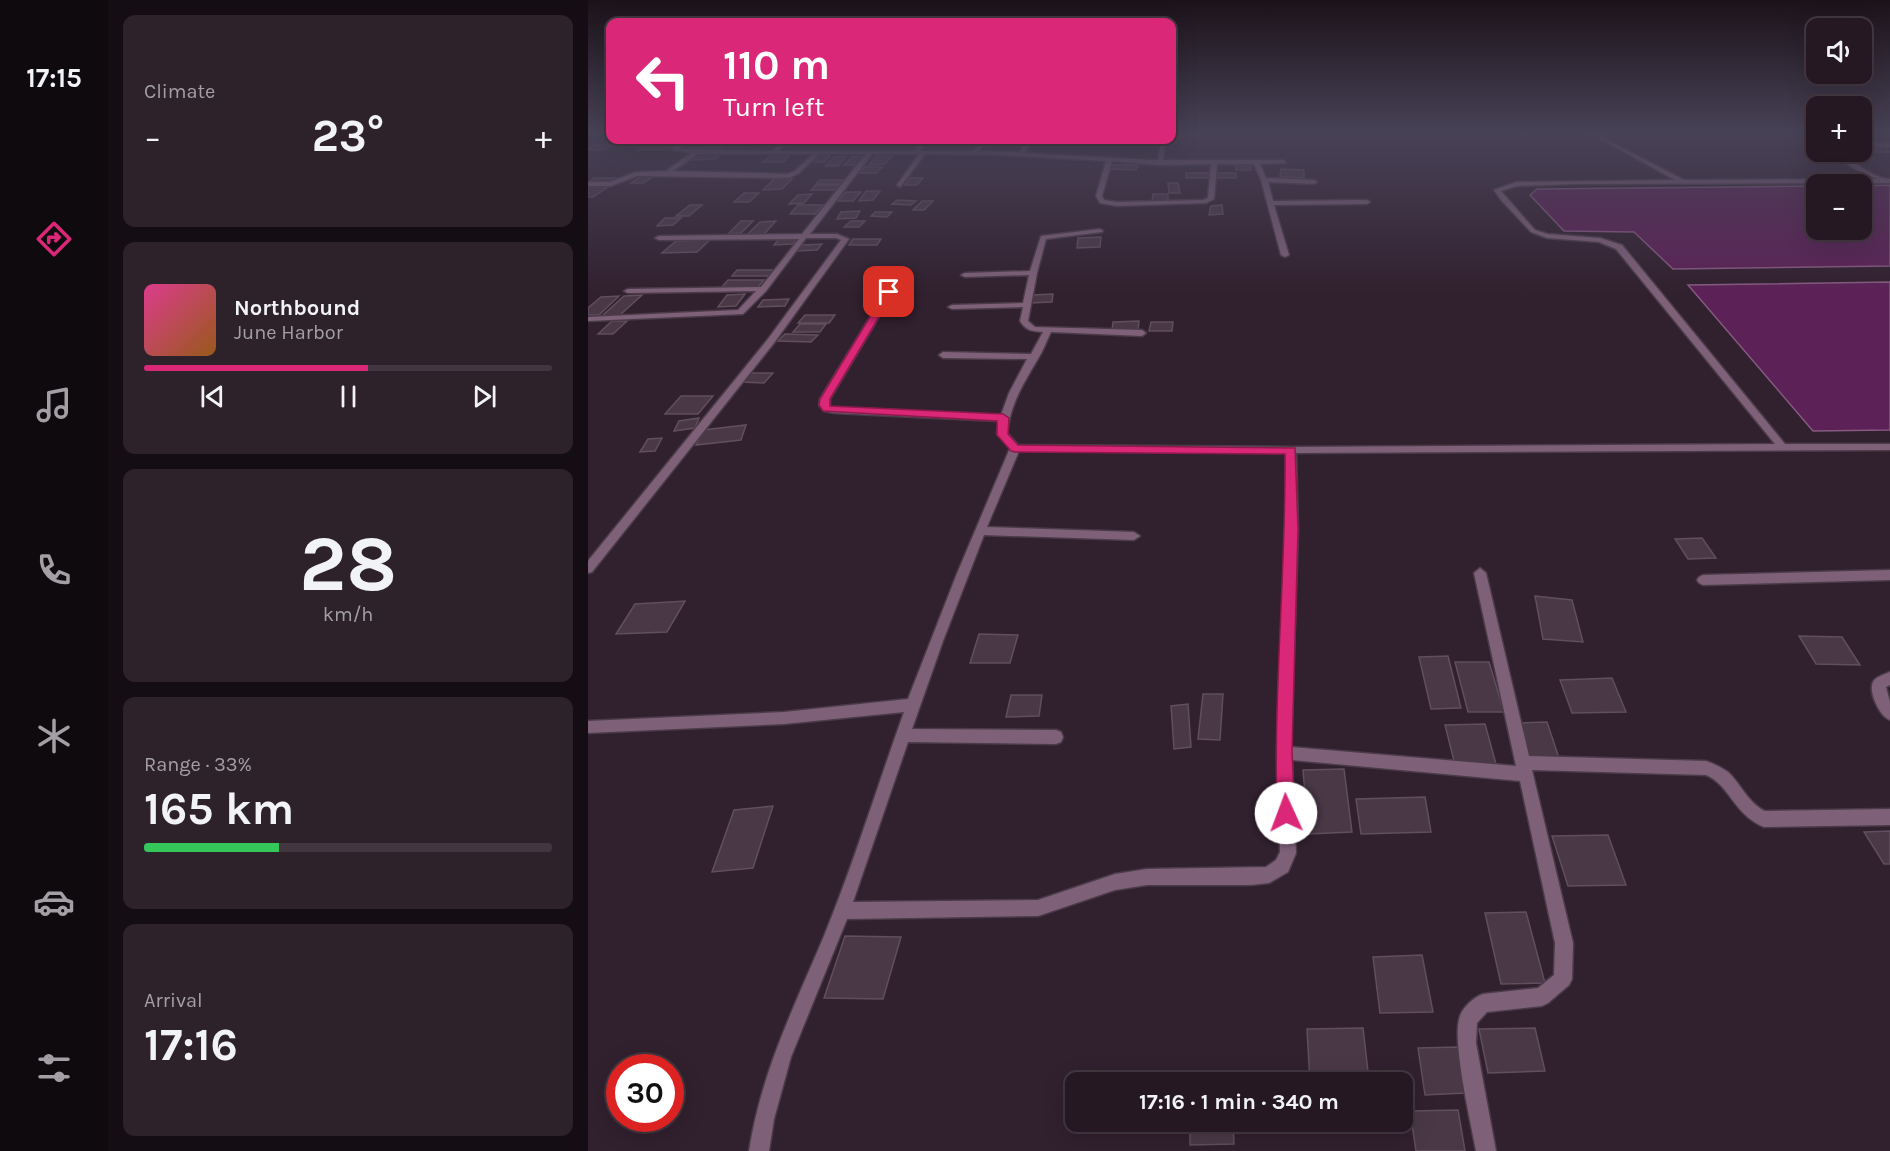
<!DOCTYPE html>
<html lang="en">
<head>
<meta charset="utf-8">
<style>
  :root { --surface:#251822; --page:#2d212a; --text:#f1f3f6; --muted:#a3a0a5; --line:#423740; --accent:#db2777 }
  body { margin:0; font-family:Karla,sans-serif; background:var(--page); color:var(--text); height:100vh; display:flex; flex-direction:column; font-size:22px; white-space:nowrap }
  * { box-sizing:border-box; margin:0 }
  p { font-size:20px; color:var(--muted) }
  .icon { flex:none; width:33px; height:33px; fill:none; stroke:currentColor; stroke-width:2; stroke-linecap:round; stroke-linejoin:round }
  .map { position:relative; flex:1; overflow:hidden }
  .panel { display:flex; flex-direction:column; gap:15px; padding:15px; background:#140d13; width:480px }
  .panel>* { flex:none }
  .guide { position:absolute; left:18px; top:18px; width:570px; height:126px; border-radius:12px; box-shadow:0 6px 24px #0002,0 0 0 2px var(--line); background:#db2777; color:#fff; overflow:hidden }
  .controls { position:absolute; left:1218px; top:18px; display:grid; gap:12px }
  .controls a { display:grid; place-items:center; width:66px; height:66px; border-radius:12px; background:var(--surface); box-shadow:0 6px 24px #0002,0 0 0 2px var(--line); font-size:30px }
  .speed { position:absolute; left:18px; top:1054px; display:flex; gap:12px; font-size:30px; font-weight:700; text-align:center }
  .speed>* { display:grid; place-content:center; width:78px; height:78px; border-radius:50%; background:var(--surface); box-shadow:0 6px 24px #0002,0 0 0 2px var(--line); line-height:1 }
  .speed .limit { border:9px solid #d22; background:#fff; color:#111 }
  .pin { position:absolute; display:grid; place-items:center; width:51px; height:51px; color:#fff; margin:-26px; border-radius:12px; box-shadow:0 3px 9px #0006 }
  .me { position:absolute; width:66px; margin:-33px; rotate:358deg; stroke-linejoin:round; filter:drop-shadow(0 0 4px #0008) }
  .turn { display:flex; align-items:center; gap:21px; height:126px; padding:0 18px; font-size:27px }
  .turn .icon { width:78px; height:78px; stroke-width:2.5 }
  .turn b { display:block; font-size:42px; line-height:51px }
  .big { font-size:45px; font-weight:700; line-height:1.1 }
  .panel .tile { flex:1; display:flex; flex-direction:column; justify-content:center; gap:9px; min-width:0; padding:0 21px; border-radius:12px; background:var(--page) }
  .panel .dial { align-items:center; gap:0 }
  .dial b { font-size:78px; line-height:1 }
  .song { display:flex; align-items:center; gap:18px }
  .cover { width:72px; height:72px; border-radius:9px; background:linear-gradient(135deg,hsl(330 70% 55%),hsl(30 70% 35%)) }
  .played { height:6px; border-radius:3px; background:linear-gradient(90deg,var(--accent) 55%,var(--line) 55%) }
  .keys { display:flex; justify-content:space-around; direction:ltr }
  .heat { display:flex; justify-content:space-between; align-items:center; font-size:33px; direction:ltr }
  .charge { height:9px; border-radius:4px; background:linear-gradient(90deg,#34c759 33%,var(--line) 0) }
  .trip { position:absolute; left:477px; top:1072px; width:348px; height:60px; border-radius:12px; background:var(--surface); box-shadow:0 6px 24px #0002,0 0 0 2px var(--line); font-weight:700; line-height:60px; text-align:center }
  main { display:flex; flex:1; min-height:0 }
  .tabs { display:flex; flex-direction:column; width:108px; justify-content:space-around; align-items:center; background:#0f0a0e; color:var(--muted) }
  .tabs .icon { width:42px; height:42px }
  .tabs .on { color:var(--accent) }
  .tabs b { font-size:27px; color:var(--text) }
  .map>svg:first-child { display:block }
</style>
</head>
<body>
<main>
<nav class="tabs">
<b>17:15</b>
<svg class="icon on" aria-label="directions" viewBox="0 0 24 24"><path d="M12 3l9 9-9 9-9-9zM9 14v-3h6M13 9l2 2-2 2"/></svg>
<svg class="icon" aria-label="music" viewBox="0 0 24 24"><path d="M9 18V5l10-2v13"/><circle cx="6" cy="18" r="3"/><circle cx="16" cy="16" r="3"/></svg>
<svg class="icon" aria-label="phone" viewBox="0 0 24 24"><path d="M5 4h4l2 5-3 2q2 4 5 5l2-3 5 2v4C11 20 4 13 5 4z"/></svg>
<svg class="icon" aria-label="climate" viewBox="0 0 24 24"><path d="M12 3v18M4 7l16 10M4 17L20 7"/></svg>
<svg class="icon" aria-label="car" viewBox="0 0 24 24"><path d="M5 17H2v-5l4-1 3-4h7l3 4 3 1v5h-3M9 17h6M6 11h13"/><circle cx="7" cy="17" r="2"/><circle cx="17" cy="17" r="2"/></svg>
<svg class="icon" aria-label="filters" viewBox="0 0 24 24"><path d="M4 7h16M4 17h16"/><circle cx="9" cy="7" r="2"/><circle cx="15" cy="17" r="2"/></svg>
</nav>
<section class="panel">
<div class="tile"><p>Climate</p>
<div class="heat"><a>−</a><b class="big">23°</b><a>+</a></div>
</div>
<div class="tile">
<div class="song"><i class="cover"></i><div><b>Northbound</b><p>June Harbor</p></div></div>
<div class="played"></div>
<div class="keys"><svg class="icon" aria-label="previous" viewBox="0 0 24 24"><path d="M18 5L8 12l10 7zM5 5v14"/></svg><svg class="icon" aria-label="pause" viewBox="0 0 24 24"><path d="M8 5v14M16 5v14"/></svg><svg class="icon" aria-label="next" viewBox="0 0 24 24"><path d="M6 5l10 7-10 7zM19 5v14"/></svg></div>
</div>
<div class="tile dial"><b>28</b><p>km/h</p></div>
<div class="tile"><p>Range · 33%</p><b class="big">165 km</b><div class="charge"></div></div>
<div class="tile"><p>Arrival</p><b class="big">17:16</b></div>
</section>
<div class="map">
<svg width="1302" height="1151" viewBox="0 0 1302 1151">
  <rect width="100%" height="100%" fill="#31202e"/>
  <!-- water -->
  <path fill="#5c2156" stroke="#875a82" stroke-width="1.5" d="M 1302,185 L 1302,266 L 1085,269 L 1046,232 L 976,231 L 942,195 L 949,189 L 1228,186 L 1228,230 L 1274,230 L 1274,186 Z
    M 1302,282 L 1302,430 L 1225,431 L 1100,285 Z"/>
  <!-- building -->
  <path fill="#4a3847" stroke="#614e5e" stroke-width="1.5" d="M 115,140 L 128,140 L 113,151 L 99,151 Z
    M 65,141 L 94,141 L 81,150 L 51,150 Z
    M 130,141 L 142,141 L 128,151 L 116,151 Z
    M 5,145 L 23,145 L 16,150 L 0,150 Z
    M 1274,146 L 1295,146 L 1302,152 L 1282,152 Z
    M 111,153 L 135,153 L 127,159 L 103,160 Z
    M 183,155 L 202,155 L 195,162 L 175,162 Z
    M 243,155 L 236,162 L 221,162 L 228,156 Z
    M 289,155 L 305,155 L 297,164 L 281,165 Z
    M 258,156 L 250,166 L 237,166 L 246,157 Z
    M 278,156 L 271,165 L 256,165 L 264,157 Z
    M 523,165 L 550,165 L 548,170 L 521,169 Z
    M 648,165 L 663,165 L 663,170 L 648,170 Z
    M 277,167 L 294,167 L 288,173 L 272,173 Z
    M 693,169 L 716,170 L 716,178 L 692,177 Z
    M 598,173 L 621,173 L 621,178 L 598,178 Z
    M 630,173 L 648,173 L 648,178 L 630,178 Z
    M 54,176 L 66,176 L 55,183 L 43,183 Z
    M 6,178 L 29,178 L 21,183 L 0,183 Z
    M 322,178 L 335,178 L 329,185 L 317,185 Z
    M 186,179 L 204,179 L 194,189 L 175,190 Z
    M 232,180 L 256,180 L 252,184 L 228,184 Z
    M 580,183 L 590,183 L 592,193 L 581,193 Z
    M 228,185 L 252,185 L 248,190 L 223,190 Z
    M 2,187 L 20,187 L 5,197 L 0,197 L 0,188 Z
    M 278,191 L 292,191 L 285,200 L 271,201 Z
    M 258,192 L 273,192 L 265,201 L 250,201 Z
    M 156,193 L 171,193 L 161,202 L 146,202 Z
    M 224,194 L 216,203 L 201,204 L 210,195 Z
    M 565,194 L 580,194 L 580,202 L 564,202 Z
    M 309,200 L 328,201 L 323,205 L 304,204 Z
    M 334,201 L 345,201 L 336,210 L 325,210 Z
    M 102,205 L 114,205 L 101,216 L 88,216 Z
    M 210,205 L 235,205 L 227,214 L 202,214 Z
    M 634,205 L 635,214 L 621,215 L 623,206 Z
    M 272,211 L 268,218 L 249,219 L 253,212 Z
    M 287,212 L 304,212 L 299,217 L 283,216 Z
    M 77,218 L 93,218 L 85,225 L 69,226 Z
    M 153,221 L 165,221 L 153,233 L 140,234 Z
    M 188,221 L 175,235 L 158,236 L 172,222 Z
    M 263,221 L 277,221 L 271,227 L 256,227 Z
    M 513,237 L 512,247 L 489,248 L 490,238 Z
    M 191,239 L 209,239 L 205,244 L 186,245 Z
    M 265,239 L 293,239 L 289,245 L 261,245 Z
    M 122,240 L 109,252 L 74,253 L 88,241 Z
    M 234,244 L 229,250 L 209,251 L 214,245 Z
    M 149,270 L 187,270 L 181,276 L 144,276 Z
    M 140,280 L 176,280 L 169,288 L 133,288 Z
    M 157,294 L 148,306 L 130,307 L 139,295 Z
    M 465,294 L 464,302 L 442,303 L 443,295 Z
    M 54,295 L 32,315 L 14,316 L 36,296 Z
    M 31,296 L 11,315 L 0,315 L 0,308 L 13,297 Z
    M 201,299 L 197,306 L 170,307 L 175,300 Z
    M 217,315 L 247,315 L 241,323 L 210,323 Z
    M 24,321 L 39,321 L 25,334 L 10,334 Z
    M 551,321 L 550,330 L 524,331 L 525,322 Z
    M 563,322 L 585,322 L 584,331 L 561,331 Z
    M 212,324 L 238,324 L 232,332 L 205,332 Z
    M 197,334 L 230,335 L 223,342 L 190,341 Z
    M 162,373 L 185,373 L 176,383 L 153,382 Z
    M 93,396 L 125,396 L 110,414 L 77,414 Z
    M 111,418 L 107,428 L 86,431 L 91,421 Z
    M 158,425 L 153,440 L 108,445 L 115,430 Z
    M 74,438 L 67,451 L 52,452 L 60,439 Z
    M 1114,538 L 1128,558 L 1100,559 L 1087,539 Z
    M 947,596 L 984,600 L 995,642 L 955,639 Z
    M 97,601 L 79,632 L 28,634 L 47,604 Z
    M 391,634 L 430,635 L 422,663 L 382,663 Z
    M 1211,636 L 1254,637 L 1272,665 L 1228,664 Z
    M 860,656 L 873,708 L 843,709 L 831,657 Z
    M 867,662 L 901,662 L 916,712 L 880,712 Z
    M 1024,678 L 1038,712 L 984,713 L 972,680 Z
    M 615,694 L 635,694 L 632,740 L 610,739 Z
    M 423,695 L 454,695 L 451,716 L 418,717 Z
    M 600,704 L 603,747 L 586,749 L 583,706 Z
    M 959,722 L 971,758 L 940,758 L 929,723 Z
    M 897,724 L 908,764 L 867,765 L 857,725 Z
    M 756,769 L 764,832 L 720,834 L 715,770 Z
    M 837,797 L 843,832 L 773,834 L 768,799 Z
    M 185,806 L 165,868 L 124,872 L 146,810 Z
    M 1302,831 L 1302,864 L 1296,864 L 1276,832 Z
    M 1020,835 L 1038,885 L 980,886 L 964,836 Z
    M 938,912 L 957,983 L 913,984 L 897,913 Z
    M 257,936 L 313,937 L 295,999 L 236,998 Z
    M 834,955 L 845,1012 L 792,1013 L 785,957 Z
    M 775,1028 L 781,1080 L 722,1082 L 719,1029 Z
    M 947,1028 L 957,1071 L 900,1073 L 891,1029 Z
    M 870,1047 L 878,1093 L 837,1095 L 830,1048 Z
    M 603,1081 L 645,1081 L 645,1083 L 603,1083 Z
    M 870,1110 L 877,1151 L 828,1151 L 822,1111 Z
    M 602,1122 L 645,1122 L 646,1144 L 602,1145 Z"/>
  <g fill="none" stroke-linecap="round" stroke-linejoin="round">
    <defs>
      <path id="minor" d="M 1003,134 L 1008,134 L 1096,180 L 1289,179 L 1267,169 L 1239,152 C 1259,152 1282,179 1302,179 L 1302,183 L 987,184 L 929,186 L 913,191 L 947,230 L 960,234 L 1012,238 L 1034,245 L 1197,444 L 1302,444 L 1302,450 L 708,453 L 710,529 L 703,747 L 928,766 L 886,573 L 892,568 L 898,573 L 941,756 L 1118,761 C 1126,764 1133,767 1140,772 C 1153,784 1160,803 1177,811 L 1302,809 L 1302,825 L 1176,827 C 1145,814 1142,785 1118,775 L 944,770 L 985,943 L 984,979 L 981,985 L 960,1003 L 954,1006 L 899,1012 L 889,1023 L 888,1043 L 908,1151 L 888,1151 C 883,1123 863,1039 872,1016 C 875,1007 886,997 895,994 L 950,988 L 966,975 L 967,943 L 932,781 L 704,760 L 708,853 L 700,872 L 681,883 L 663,885 L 559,885 L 527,890 L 450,916 L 259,919 L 203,1057 L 186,1119 L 181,1151 L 161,1151 C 174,1070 205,1010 236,936 C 266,863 289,787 316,712 L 196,724 L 0,733 L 0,721 L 196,712 L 320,699 L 368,576 L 422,448 L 409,434 L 411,421 L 246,413 L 236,411 L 231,405 L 232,399 L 309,273 L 316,275 L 242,399 L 242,407 L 413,415 L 421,393 L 439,359 L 355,358 L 351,355 L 355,352 L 443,354 L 455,332 C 444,331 438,331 432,321 L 435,307 L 364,309 L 360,307 L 364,305 L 435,303 L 441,275 L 377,277 L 373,275 L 377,273 L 442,271 L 453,236 L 512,229 L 515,231 L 514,232 L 458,239 L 449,273 L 440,321 L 447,327 L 554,330 L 558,333 L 554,336 L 463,332 C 459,340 455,351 451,357 C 436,383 423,402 419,433 L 430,445 L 703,447 L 1187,444 L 1028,249 L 1011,242 L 959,238 L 943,232 L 913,200 L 906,190 L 928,182 L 1087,180 ZM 431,451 L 698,453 L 698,529 L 689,753 L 692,852 L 688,860 L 678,867 L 559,869 L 527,874 L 450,900 L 265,902 L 320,742 L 468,744 L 473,742 L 475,737 L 473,732 L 468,730 L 324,729 L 355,641 L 396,535 L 546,540 L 552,536 L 546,532 L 399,527 Z
        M 1215,134 L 1220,134 L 1228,140 L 1228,144 Z
        M 95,140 L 101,140 L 91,149 L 184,151 L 196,140 L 201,140 L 191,151 L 326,151 L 335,140 L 340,140 L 332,151 L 385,151 L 395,140 L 399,140 L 391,151 L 431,152 L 440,140 L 444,140 L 437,153 L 564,160 L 570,160 L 573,140 L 578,140 L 575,160 L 696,160 L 698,163 L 672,164 L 678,178 L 726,180 L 729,182 L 726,184 L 680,182 L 685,201 L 779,200 L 782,202 L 779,204 L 686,205 L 701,255 L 697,257 L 693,255 L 673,180 L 666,164 L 629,164 L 626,199 L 618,203 L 529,206 L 512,203 L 508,196 L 518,161 L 411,155 L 337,154 L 312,187 L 309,185 L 331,154 L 284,154 L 222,234 L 249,234 L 261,239 L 186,343 L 4,572 L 0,573 L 0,561 L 180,339 L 253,240 L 248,238 L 218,238 L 178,291 L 155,314 L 0,321 L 0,317 L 150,310 L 168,291 L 40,293 L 36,291 L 40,289 L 173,287 L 211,239 L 71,240 L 67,238 L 71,236 L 214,234 L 278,154 L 231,154 L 211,173 L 201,178 L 49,176 L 23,186 L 0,186 L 0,182 L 22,182 L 48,172 L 78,171 L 103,153 L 83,150 ZM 110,154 L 225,154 L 207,171 L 200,174 L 85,171 ZM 524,161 L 572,165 L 623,164 L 620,198 L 615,200 L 529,202 L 516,200 L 514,196 Z
        M 1274,142 L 1302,143 L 1302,147 L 1274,146 Z
        M 1302,570 L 1302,580 L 1115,585 L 1111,583 L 1109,580 L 1111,577 L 1115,575 Z
        M 1302,672 L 1302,685 L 1298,687 L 1302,702 L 1302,720 C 1292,717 1280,692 1285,682 C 1287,677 1297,674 1302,672 Z"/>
    </defs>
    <!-- minor casing -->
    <use href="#minor" stroke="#4b3b48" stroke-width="3"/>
    <!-- minor -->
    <use href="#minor" fill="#7e6179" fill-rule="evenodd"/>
  </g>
  <!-- sky -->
  <linearGradient id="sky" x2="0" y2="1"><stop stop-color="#1b1219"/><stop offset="0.45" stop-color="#484257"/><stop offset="1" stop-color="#484257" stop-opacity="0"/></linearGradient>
  <rect width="1302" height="295" fill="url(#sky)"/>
  <!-- route -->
  <path fill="#db2777" stroke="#8e194d" stroke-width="1.5" d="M 301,290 L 306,292 L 242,399 L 242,406 L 415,414 L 421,418 L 420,434 L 430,445 L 707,448 L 710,529 L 704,753 L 707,813 L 704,819 L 698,822 L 692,819 L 689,813 C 685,693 698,574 697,454 L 427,452 L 423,451 L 409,435 L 409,421 L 235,411 L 231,405 L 232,399 L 297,292 Z"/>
</svg>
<div class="controls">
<a><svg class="icon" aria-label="sound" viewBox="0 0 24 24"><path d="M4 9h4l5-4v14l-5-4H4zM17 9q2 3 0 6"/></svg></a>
<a>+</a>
<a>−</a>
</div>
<div class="speed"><div class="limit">30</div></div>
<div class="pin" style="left:301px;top:292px;background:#d93025"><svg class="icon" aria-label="arrive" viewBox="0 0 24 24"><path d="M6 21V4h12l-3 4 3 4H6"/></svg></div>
<svg class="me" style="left:698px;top:813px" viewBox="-20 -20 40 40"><circle r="19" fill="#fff"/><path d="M0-13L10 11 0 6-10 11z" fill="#db2777"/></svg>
<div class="trip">17:16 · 1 min · 340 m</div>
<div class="guide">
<div class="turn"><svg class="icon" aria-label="left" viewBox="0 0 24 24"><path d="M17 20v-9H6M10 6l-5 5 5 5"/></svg><div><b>110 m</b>Turn left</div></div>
</div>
</div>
</main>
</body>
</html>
